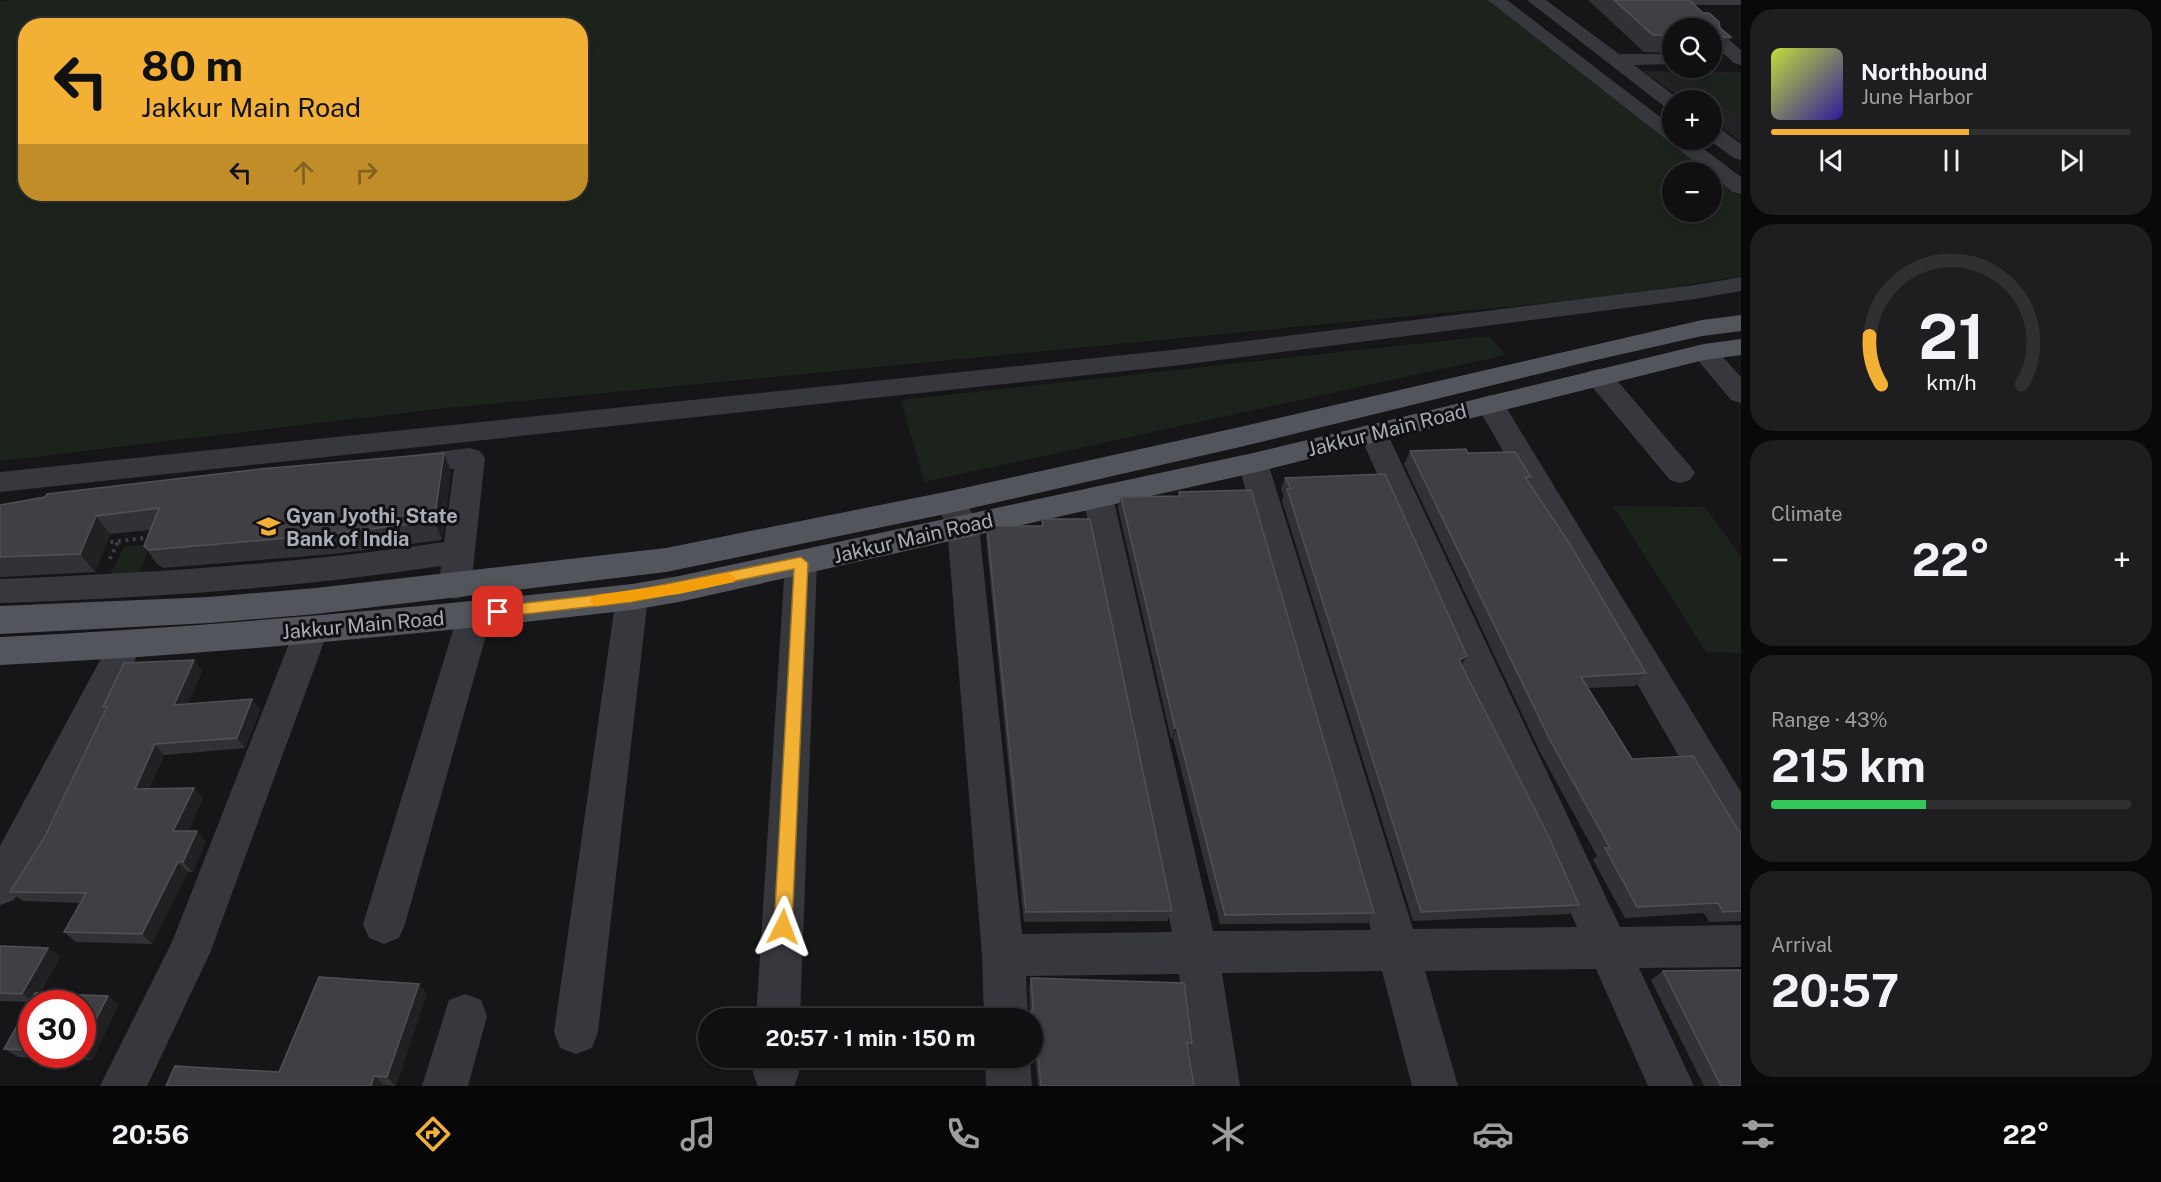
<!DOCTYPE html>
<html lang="en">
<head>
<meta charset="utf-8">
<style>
  :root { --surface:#101012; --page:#1e1e20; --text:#f1f3f6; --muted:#9c9d9f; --line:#303032; --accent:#f2b134 }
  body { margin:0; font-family:"Public Sans",sans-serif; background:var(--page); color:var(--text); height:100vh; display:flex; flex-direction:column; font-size:22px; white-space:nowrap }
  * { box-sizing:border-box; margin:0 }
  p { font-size:20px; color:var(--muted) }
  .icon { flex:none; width:33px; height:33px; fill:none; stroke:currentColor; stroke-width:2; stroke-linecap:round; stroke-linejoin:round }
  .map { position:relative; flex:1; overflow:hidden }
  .panel { display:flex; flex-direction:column; gap:9px; padding:9px; background:#09090a; width:420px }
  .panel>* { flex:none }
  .banner { position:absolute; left:18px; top:18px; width:570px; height:183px; border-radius:24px; box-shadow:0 3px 9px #0003,0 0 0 2px var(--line); background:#f2b134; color:#111; overflow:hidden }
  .fabs { position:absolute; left:1662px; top:18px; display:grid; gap:12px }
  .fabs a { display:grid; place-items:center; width:60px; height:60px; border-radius:50%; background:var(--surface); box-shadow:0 3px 9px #0003,0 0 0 2px var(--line); font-size:30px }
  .speed { position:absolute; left:18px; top:990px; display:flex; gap:12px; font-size:30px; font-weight:700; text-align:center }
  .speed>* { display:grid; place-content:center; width:78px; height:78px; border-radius:50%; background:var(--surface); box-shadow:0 3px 9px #0003,0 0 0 2px var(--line); line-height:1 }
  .speed .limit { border:9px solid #d22; background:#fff; color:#111 }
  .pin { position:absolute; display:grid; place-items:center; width:51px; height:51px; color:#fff; margin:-26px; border-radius:12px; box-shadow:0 3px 9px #0006 }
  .me { position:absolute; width:66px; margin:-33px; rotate:3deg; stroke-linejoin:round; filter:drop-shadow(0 0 4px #0008) }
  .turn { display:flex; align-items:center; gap:21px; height:126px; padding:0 24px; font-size:27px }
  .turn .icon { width:78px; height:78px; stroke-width:2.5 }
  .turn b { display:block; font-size:42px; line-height:51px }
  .lanes { display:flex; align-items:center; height:57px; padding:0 24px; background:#0003; justify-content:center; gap:30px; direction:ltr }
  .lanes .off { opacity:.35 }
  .big { font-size:45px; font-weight:700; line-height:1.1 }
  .panel .tile { flex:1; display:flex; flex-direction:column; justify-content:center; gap:9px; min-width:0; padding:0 21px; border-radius:24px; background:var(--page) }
  .panel .dial { align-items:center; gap:0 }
  .dial svg { height:156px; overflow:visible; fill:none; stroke:var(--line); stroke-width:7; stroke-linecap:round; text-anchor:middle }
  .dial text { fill:var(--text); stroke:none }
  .song { display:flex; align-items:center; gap:18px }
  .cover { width:72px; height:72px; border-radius:9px; background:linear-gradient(135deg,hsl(70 70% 55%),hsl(250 70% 35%)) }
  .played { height:6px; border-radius:3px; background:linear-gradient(90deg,var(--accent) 55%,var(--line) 55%) }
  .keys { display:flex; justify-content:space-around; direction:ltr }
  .heat { display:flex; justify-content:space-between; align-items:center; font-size:33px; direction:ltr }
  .charge { height:9px; border-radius:4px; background:linear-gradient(90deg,#34c759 43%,var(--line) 0) }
  .trip { position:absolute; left:698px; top:1008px; width:345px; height:60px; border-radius:30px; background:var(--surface); box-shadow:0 3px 9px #0003,0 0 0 2px var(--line); font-weight:700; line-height:60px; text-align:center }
  .tab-bar { display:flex; height:96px; justify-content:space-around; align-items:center; background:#060607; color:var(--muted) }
  .tab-bar .icon { width:42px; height:42px }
  .tab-bar .active { color:var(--accent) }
  .tab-bar b { font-size:27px; color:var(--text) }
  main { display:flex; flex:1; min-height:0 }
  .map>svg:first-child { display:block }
</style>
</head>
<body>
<main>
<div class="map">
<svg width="1741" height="1086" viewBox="0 0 1741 1086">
  <rect width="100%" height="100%" fill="#161618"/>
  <!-- built -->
  <path fill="#222225" d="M 1643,71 L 1741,72 L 1741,142 L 1712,120 L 1712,100 L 1684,100 Z"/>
  <!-- green -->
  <path fill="#1c231d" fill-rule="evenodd" d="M 13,0 L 1490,0 L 1711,172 L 1672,172 L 1672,212 L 1712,212 L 1712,173 L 1741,196 L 1741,276 L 1619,296 L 437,409 L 0,461 L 0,2 ZM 26,26 L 580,26 L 580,50 L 605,46 L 581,51 L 580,194 L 26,194 Z
    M 1692,76 L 1741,76 L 1741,120 Z
    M 1489,336 L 1506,355 L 924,482 L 901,400 Z
    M 1613,506 L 1705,507 L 1741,557 L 1741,653 L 1706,652 Z
    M 150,544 L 139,575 L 110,575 L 124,547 Z"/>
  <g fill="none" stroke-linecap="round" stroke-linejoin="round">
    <!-- path -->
    <path stroke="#3d3f44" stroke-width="4" stroke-dasharray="3 4.5" stroke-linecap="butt" d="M 103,543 L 152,537
      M 110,559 L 118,542"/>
    <!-- minor -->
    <path fill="#37383d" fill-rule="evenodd" d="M 1488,0 L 1507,0 L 1672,126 L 1672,140 L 1692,140 L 1741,177 L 1741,194 L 1733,192 L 1712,175 L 1712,172 L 1708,172 Z
      M 1527,0 L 1546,0 L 1619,54 L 1672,54 L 1672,64 L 1634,65 L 1680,100 L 1672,100 L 1672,109 L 1665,107 Z
      M 1664,0 L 1741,0 L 1741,5 L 1688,5 L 1711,24 L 1713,29 L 1718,30 L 1741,50 L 1741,65 L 1734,63 L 1712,43 L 1712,28 L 1695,28 Z
      M 1712,126 L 1719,128 L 1741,144 L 1741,160 L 1734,158 L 1709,140 L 1712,140 Z
      M 1741,277 L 1741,291 L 1695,299 L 1181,365 L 0,492 L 0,472 L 1181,349 L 1695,285 Z
      M 1704,344 L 1713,346 L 1741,377 L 1741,403 L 1731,400 L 1691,352 L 1695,346 Z
      M 1599,369 L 1609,371 L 1690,466 L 1695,473 L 1690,480 L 1680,483 L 1670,480 L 1589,383 L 1585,377 L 1589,371 Z
      M 1490,395 L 1500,398 L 1504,404 L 1741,792 L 1741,845 L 1727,840 L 1476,404 L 1480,398 Z
      M 1373,424 L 1383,426 L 1387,433 L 1620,927 L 1741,925 L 1741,967 L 1639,968 L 1694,1086 L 1648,1086 L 1596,969 L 1425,971 L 1458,1086 L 1412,1086 L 1382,971 L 1222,973 L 1240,1086 L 1194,1086 L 1179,974 L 1026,976 L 1028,1018 L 984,1018 L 982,955 L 947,526 L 935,502 L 939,494 L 950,491 L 961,494 L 979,526 L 1022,934 L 1172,932 L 1083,497 L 1087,489 L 1098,486 L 1109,489 L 1113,497 L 1213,931 L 1371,930 L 1238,463 L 1243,456 L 1253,453 L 1263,456 L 1268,463 L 1413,929 L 1577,927 L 1359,433 L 1363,426 Z
      M 470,448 L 480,451 L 485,458 L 471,587 L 467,596 L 455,599 L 443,596 L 439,587 L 441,566 C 295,588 148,598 0,603 L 0,579 C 149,573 297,564 444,542 L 454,469 L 406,474 L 396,471 L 391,464 L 396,457 Z
      M 801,551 L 812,555 L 817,563 L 800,1018 L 756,1018 L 785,563 L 790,555 Z
      M 632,584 L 644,588 L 648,597 L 598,1032 L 592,1048 L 576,1054 L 560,1048 L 554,1032 L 616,597 L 620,588 Z
      M 475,601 L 487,605 L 492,614 L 405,924 L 399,938 L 384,944 L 369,938 L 363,924 L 458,614 L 463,605 Z
      M 311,618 L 323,622 L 328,631 L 210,953 L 147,1086 L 100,1086 L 172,942 L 294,631 L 299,622 Z
      M 125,632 L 137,636 L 142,646 L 14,900 L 0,905 L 0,846 L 113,636 Z
      M 465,994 L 481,1000 L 487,1016 L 468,1086 L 422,1086 L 449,1000 Z
      M 753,1058 L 798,1058 L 799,1074 L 794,1086 L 758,1086 L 753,1074 Z
      M 985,1058 L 1030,1058 L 1032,1086 L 986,1086 Z"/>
    <!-- major -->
    <path fill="#53555c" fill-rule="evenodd" d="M 1741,315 L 1741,331 L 1702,336 L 1587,362 L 1240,447 L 950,513 L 666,572 L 316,614 L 209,623 L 0,634 L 0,606 L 209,597 L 316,588 L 666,548 L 950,491 L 1240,427 L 1702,320 Z
      M 1741,339 L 1741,355 L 1704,360 L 1253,473 L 679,602 L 632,610 C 422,634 212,655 0,665 L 0,637 C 211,627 422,607 632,584 L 679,576 L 1253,453 L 1704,344 Z"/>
  </g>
  <!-- wall -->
  <path fill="#323236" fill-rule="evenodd" d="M 1588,0 L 1689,0 L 1731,37 L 1722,55 L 1712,54 L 1712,28 L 1672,28 L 1672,53 L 1644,52 Z
    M 1410,451 L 1468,453 L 1531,477 L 1528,482 L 1646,673 L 1635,686 L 1588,688 L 1632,759 L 1741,831 L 1741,921 L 1709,922 L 1704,913 L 1625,918 L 1593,860 L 1597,856 L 1540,752 L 1404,464 Z
    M 451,471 L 442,540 L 333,554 L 163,568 L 157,564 L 144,546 L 150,530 L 110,534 L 95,572 L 0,577 L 0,505 L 45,497 Z
    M 1285,478 L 1467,656 L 1462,665 L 1579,905 L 1569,914 L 1413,921 L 1282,501 L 1284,496 L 1281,489 Z
    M 1179,492 L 1374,913 L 1367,923 L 1220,924 L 1173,738 L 1171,739 L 1118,508 L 1121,497 L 1178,496 Z
    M 1042,519 L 1172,911 L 1167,921 L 1024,922 L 986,538 L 987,526 L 1041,526 Z
    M 202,671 L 188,704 L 252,699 L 260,710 L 245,748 L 164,755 L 149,789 L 194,788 L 203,798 L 188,831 L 197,831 L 206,841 L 193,872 L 188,872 L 152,944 L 76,942 L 64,932 L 81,903 L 23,901 L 10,892 L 44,838 L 106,710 L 103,707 Z
    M 0,946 L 48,948 L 60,957 L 40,993 L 119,1004 L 92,1060 L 18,1057 L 4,1049 L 30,1002 L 0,1001 ZM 32,1004 L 82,1004 L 82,1054 L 32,1054 Z
    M 1663,971 L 1741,1086 L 1704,1086 L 1651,980 Z
    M 1031,978 L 1192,1043 L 1188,1050 L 1194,1086 L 1038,1086 L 1035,1054 L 1032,1054 L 1032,1018 L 1029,1018 L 1030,1013 L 1029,987 Z
    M 419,984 L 427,994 L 396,1086 L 384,1085 L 383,1086 L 166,1086 L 279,1072 Z"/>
  <!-- shaded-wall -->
  <path fill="#212124" d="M 444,453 L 451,471 L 442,540 L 434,521 Z
    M 96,516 L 110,534 L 95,572 L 80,554 Z
    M 1467,656 L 1460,667 L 1459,660 Z
    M 194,660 L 202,671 L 183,716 L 174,705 Z
    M 252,699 L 260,710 L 245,748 L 237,738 Z
    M 1175,728 L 1177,728 L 1173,738 L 1171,739 Z
    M 155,744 L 164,755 L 145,799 L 135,789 Z
    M 194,788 L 203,798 L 183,841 L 173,831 Z
    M 197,831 L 206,841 L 193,872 L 183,862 Z
    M 178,862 L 188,872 L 152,944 L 142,934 Z
    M 48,948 L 60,957 L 35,1002 L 22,994 Z
    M 419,984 L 427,994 L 396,1086 L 387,1077 Z
    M 108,996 L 119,1004 L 92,1060 L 82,1054 L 82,1046 Z
    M 374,1076 L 384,1085 L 383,1086 L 371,1086 Z"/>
  <!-- building -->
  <path fill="#3f3f44" stroke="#4f5156" stroke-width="1.5" d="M 1614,0 L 1689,0 L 1703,13 L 1709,13 L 1719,22 L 1720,28 L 1731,37 L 1712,37 L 1712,28 L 1672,28 L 1672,35 L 1653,35 Z
    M 1466,449 L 1468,453 L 1515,452 L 1531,477 L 1525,477 L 1568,541 L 1646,673 L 1581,677 L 1632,759 L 1693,756 L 1738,830 L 1741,831 L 1741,911 L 1723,912 L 1718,903 L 1637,907 L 1605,848 L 1610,848 L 1550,740 L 1410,451 Z
    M 444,453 L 434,521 L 323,535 L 149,550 L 144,546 L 159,508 L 96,516 L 80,554 L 0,557 L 0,505 L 45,497 L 47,494 L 260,469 Z
    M 1385,474 L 1467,656 L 1459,660 L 1549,837 L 1579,905 L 1421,912 L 1287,489 L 1291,489 L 1285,478 Z
    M 1251,490 L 1374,913 L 1225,915 L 1177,728 L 1175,728 L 1121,497 L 1180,496 L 1179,492 Z
    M 1042,519 L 1090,519 L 1172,911 L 1026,912 L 987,526 L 1043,526 Z
    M 194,660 L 174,705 L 252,699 L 237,738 L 155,744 L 135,789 L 194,788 L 173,831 L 197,831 L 183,862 L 178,862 L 142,934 L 64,932 L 86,893 L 10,892 L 44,838 L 107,707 L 103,707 L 124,663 Z
    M 0,946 L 48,948 L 22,994 L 0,993 Z
    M 1741,970 L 1741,1086 L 1721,1086 L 1663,971 Z
    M 319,977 L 419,984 L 387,1077 L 374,1076 L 371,1086 L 166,1086 L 175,1066 L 279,1072 Z
    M 1031,978 L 1184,983 L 1192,1043 L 1187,1043 L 1194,1086 L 1041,1086 L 1037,1046 L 1033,1046 L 1032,1018 L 1031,1018 L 1031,1012 L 1033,1009 Z
    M 35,993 L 108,996 L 82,1046 L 82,1004 L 32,1004 L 32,1050 L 4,1049 Z"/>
  <!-- route -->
  <path fill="#f2b134" stroke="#9d7322" stroke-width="1.5" d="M 801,557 L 808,563 L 792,927 L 789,934 L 783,936 L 777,934 L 774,927 L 794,569 L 632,602 L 498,617 L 492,616 L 490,612 L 492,608 L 498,606 L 632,591 Z"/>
  <!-- slow -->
  <path fill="#f59e0b" d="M 729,573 L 736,578 L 734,582 L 679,594 L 597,606 L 592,604 L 590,601 L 592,597 L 597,595 L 679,583 Z"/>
  <!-- icons -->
  <defs>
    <symbol id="university-bare" viewBox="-9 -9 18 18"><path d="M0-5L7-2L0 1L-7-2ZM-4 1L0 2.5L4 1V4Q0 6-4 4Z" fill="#f2b134" stroke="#111113" stroke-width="2.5" paint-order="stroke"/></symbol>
  </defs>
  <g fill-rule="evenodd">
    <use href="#university-bare" x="252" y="510" width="33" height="33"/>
  </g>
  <g text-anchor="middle" stroke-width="6" stroke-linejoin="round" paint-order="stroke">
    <!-- street labels -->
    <g font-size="20" fill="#a8adb8" stroke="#111113">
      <text transform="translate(1387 430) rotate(-14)" y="7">Jakkur Main Road</text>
      <text transform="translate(913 538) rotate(-13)" y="7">Jakkur Main Road</text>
      <text transform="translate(363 625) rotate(-5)" y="7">Jakkur Main Road</text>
    </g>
    <!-- poi labels -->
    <g font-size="20" font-weight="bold" fill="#a8adb8" stroke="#111113" text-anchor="start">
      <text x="286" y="523">Gyan Jyothi, State<tspan x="286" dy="23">Bank of India</tspan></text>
    </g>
  </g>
</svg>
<div class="fabs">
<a><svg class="icon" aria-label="search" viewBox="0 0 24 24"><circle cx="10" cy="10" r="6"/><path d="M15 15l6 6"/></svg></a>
<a>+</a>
<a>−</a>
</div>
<div class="speed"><div class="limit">30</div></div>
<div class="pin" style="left:498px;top:612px;background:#d93025"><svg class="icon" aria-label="arrive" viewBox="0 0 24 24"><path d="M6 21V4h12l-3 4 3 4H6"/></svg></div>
<svg class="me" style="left:783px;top:927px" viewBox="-20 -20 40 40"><path d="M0-17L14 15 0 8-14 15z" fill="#f2b134" stroke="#fff" stroke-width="4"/></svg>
<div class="trip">20:57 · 1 min · 150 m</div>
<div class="banner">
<div class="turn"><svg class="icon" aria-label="left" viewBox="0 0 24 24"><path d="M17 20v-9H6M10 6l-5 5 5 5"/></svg><div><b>80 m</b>Jakkur Main Road</div></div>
<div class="lanes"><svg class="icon" aria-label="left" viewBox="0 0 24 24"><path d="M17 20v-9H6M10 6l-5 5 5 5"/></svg><svg class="icon off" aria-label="ahead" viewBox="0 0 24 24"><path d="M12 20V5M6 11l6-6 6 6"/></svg><svg class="icon off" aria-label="right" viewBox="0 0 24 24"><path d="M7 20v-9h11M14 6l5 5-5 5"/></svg></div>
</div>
</div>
<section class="panel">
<div class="tile">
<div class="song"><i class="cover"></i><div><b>Northbound</b><p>June Harbor</p></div></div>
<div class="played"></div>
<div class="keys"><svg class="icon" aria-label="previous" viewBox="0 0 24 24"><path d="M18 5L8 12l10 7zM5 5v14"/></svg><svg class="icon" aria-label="pause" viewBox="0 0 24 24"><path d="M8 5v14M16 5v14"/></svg><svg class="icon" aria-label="next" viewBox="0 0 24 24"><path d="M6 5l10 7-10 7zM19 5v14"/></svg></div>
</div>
<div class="tile dial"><svg viewBox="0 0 100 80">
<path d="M14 69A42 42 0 1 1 86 69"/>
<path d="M14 69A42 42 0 0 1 8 44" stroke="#f2b134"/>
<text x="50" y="56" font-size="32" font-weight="700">21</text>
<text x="50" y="72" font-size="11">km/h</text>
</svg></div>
<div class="tile"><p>Climate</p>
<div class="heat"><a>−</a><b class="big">22°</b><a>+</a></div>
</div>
<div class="tile"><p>Range · 43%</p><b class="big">215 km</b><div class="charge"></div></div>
<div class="tile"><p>Arrival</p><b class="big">20:57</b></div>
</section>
</main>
<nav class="tab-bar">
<b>20:56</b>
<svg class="icon active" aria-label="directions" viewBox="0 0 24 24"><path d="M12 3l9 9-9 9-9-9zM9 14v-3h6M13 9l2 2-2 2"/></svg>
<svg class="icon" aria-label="music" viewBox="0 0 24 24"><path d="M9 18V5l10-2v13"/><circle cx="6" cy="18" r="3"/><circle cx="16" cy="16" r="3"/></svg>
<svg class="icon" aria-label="phone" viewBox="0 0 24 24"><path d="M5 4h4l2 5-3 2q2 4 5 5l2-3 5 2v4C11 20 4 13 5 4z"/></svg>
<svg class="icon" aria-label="climate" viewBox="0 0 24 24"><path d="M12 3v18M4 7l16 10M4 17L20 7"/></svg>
<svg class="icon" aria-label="car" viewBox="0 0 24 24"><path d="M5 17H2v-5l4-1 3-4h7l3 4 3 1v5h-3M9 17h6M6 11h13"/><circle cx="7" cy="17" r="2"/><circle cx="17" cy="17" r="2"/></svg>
<svg class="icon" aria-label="filters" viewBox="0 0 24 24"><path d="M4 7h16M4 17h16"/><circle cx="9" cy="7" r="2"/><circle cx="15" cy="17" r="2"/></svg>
<b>22°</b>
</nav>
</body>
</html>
